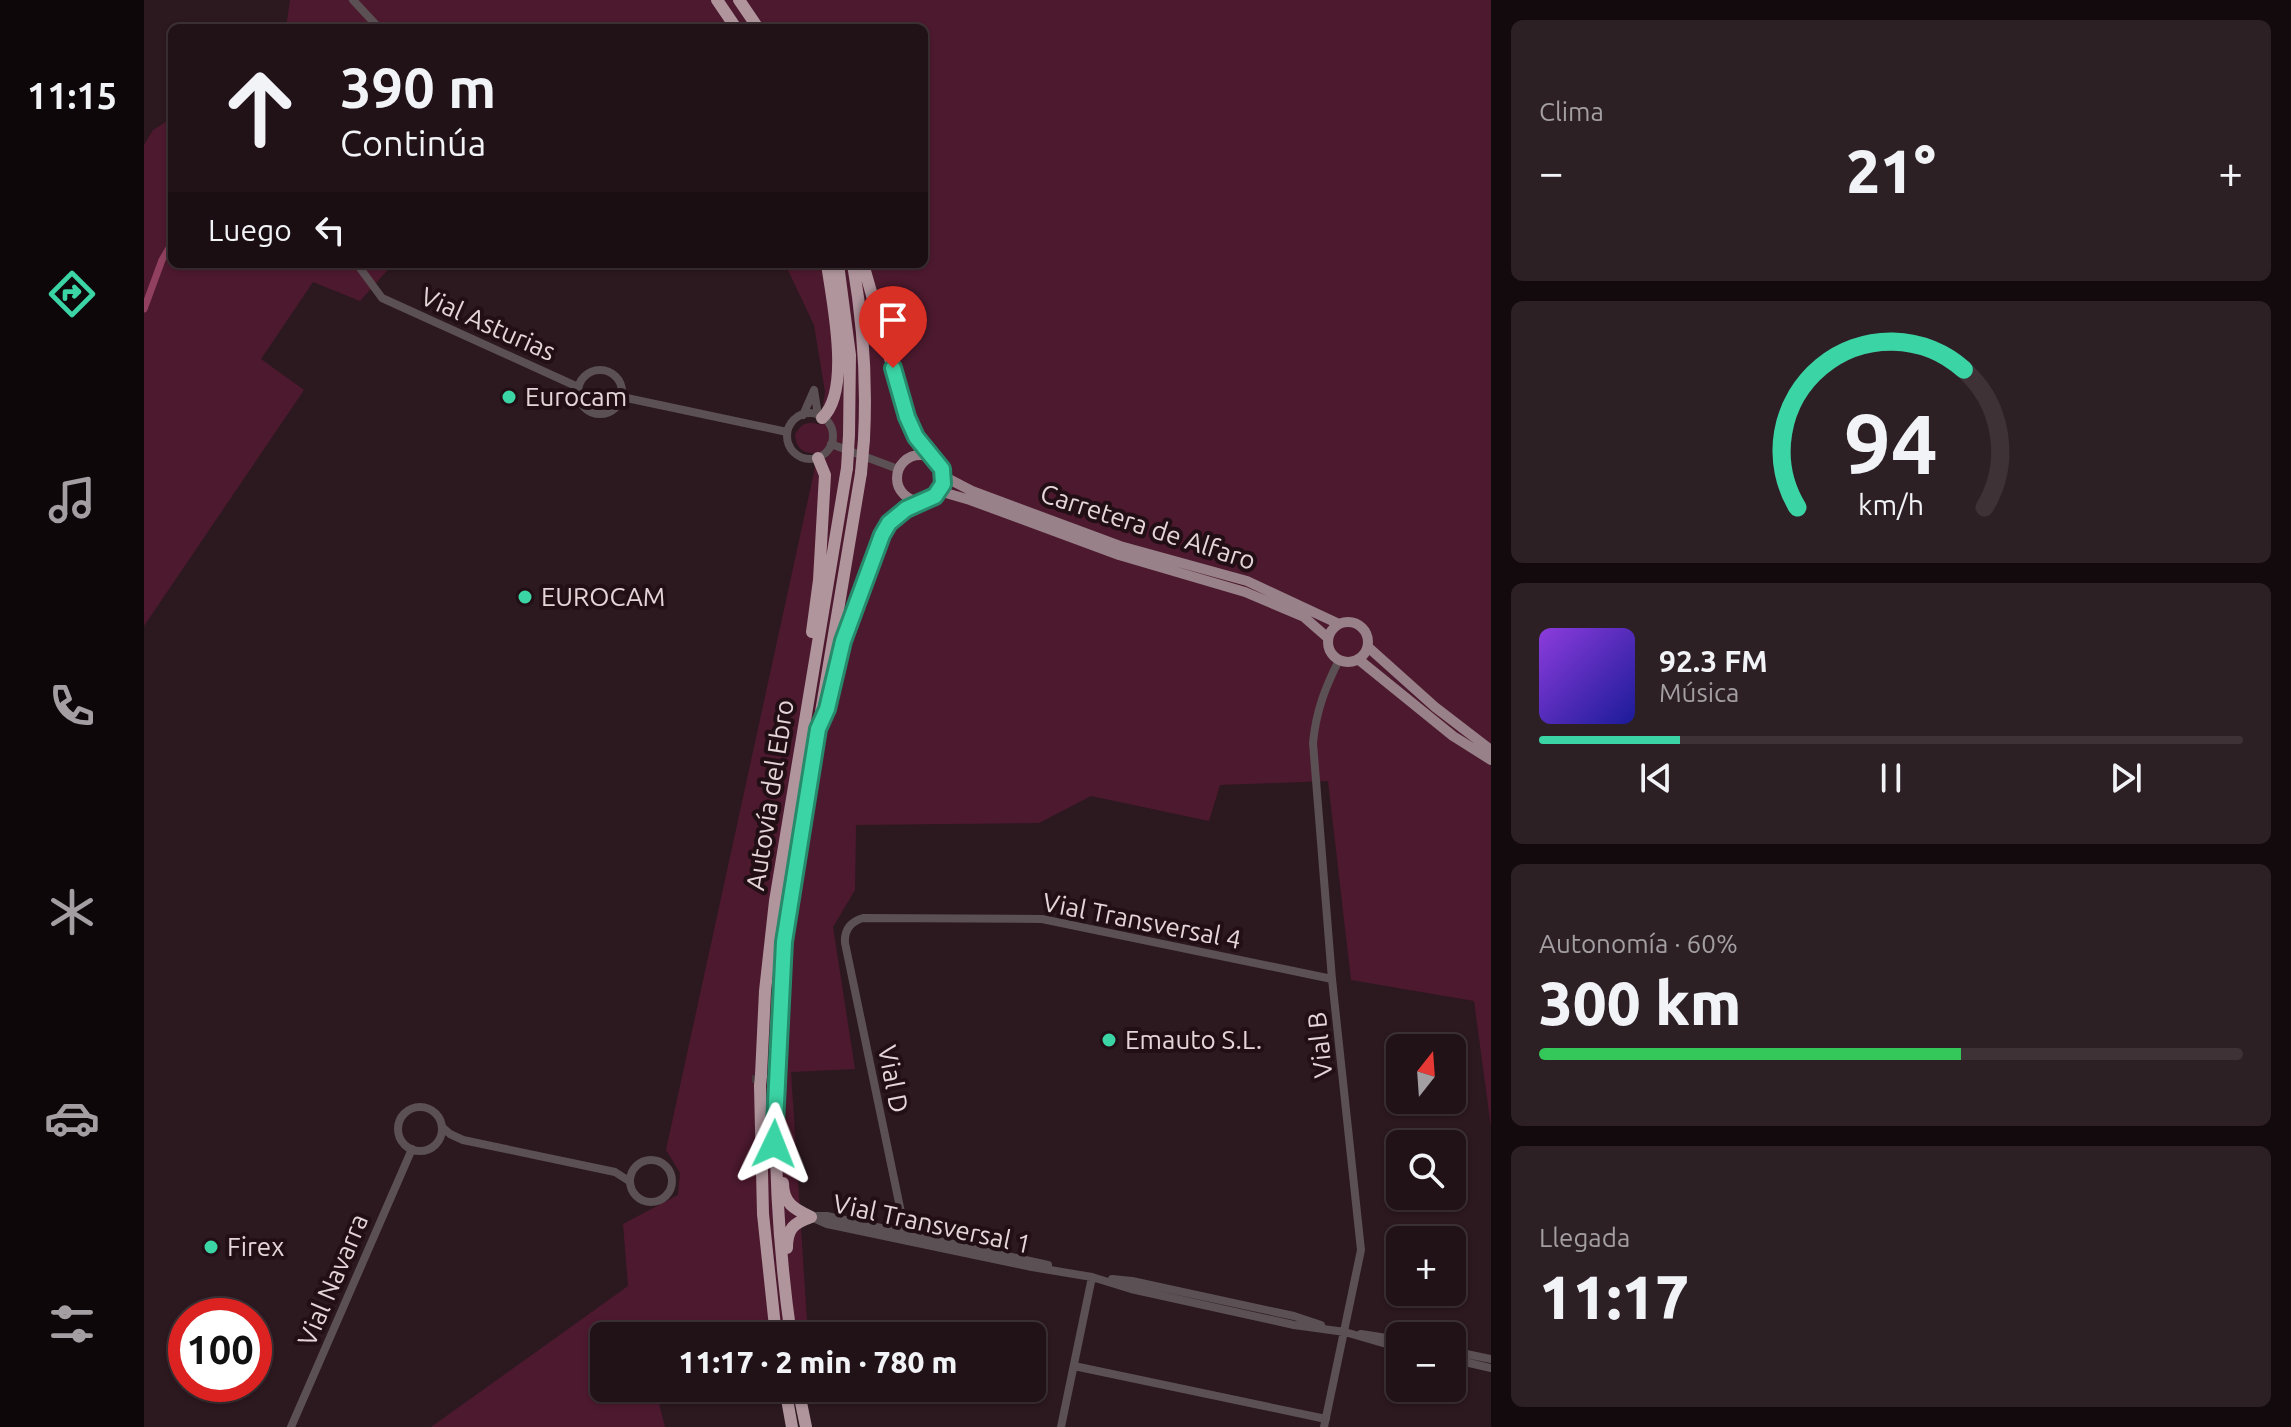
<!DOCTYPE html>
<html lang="es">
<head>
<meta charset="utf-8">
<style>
  :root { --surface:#211217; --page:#2d2024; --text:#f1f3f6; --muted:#a29ea1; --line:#3e3236; --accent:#3bd4a4 }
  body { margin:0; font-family:Ubuntu,sans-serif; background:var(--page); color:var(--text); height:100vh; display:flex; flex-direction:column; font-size:30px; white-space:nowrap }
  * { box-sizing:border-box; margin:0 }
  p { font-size:26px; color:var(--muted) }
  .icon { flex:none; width:44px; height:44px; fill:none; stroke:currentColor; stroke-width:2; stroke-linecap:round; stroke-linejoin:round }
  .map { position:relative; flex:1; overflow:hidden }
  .panel { display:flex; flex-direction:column; gap:20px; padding:20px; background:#120a0d; width:800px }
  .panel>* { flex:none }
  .guide { position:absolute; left:24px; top:24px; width:760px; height:244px; border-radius:12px; box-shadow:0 2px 6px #0004,0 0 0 2px var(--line); background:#211217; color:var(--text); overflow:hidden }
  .needle { width:52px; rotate:17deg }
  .buttons { position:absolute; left:1242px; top:1034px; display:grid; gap:16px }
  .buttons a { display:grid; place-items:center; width:80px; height:80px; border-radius:12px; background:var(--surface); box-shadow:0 2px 6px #0004,0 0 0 2px var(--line); font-size:40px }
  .speed { position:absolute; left:24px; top:1298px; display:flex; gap:16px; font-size:40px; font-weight:700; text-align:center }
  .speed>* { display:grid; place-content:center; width:104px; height:104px; border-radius:50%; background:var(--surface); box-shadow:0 2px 6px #0004,0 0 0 2px var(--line); line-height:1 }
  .speed .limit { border:12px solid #d22; background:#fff; color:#111 }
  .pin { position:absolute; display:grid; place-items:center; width:68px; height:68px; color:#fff; margin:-82px -34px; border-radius:50% 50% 50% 0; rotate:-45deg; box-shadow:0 0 8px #0007 }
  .pin .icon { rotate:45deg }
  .me { position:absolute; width:88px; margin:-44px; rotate:2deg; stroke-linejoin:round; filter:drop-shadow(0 0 6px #0008) }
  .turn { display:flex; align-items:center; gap:28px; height:168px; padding:0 40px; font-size:36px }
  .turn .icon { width:104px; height:104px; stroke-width:2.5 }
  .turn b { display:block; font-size:56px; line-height:68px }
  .then { display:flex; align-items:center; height:76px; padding:0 40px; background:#0003; gap:16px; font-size:30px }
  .big { font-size:60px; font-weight:800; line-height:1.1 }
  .panel .tile { flex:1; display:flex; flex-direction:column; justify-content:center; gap:12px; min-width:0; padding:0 28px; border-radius:12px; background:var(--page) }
  .panel .dial { align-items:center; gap:0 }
  .dial svg { height:208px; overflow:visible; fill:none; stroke:var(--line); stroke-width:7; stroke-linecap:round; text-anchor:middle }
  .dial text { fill:var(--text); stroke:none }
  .song { display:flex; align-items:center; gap:24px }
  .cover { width:96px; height:96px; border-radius:12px; background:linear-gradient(135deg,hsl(270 70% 55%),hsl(240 70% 35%)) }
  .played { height:8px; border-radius:4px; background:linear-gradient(90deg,var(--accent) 20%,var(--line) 20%) }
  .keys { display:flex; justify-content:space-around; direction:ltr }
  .heat { display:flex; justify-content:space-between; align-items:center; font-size:44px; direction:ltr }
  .charge { height:12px; border-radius:6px; background:linear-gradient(90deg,#34c759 60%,var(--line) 0) }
  .trip { position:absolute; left:446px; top:1322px; width:456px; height:80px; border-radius:12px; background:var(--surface); box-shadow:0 2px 6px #0004,0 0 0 2px var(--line); font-weight:800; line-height:80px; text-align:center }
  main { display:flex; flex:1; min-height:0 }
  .dock { display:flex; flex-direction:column; width:144px; justify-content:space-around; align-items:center; background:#0d0709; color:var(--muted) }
  .dock .icon { width:56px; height:56px }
  .dock .current { color:var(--accent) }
  .dock b { font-size:36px; color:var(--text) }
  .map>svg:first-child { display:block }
</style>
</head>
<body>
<main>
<nav class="dock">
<b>11:15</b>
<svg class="icon current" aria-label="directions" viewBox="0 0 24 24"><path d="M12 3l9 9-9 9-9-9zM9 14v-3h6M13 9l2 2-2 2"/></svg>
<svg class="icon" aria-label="music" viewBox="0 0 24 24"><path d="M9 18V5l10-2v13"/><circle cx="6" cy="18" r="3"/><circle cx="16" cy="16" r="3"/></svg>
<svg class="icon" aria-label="phone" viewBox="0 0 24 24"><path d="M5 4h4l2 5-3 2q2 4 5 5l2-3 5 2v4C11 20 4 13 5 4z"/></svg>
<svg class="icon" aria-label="climate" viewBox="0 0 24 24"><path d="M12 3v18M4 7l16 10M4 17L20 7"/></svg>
<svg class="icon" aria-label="car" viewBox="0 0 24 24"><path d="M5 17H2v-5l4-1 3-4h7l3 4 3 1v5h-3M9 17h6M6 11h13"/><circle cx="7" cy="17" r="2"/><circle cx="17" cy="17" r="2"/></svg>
<svg class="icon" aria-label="filters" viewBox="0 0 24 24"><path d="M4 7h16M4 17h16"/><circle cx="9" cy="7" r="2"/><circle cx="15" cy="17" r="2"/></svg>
</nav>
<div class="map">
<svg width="1347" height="1427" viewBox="0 0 1347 1427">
  <rect width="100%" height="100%" fill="#2c181f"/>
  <!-- green -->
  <path fill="#4d192e" d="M 146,0 L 1347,0 L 1347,1127 L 1330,1001 L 1207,980 L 1184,781 L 1076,785 L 1065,821 L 947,796 L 895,823 L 712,825 L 711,890 L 689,927 L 711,1069 L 647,1072 L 664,1336 L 460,1336 L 460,1388 L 552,1388 L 514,1400 L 521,1427 L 287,1427 L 484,1286 L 479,1224 L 534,1195 L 536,1173 L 522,1150 L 670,472 L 672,453 C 659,454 652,448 651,435 C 656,424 665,420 676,425 L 681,392 L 670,325 L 641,264 L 780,264 L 780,28 L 142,28 Z
    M 28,118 L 28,264 L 249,264 L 216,301 L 169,282 L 117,359 L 160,390 L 0,626 L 0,145 L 9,130 Z"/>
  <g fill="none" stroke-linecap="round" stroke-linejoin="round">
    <!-- canal -->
    <path stroke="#91415f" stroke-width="7" d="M 0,309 L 18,260 L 28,243"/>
    <!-- minor-tunnel -->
    <path stroke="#48343b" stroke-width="8" stroke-dasharray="8 4" stroke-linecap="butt" d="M 608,1079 L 644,1080"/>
    <!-- minor -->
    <path stroke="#5b5053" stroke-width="8" d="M 209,0 L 235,28
      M 213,264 L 238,298 L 434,387
      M434 392a22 22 0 1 1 44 0a22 22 0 1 1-44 0Z
      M 478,397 L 643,432
      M643 436a23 23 0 1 1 46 0a23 23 0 1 1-46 0Z
      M 659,415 L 670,390 L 674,415
      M 687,444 L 754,469
      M254 1129a22 22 0 1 1 44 0a22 22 0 1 1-44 0Z
      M 298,1127 L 306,1134 L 319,1140 L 471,1172 L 485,1181
      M486 1181a21 21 0 1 1 42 0a21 21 0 1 1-42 0Z
      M 671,1216 L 683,1216 L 904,1265
      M 667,1217 L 683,1224 L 888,1267 L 948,1277 L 987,1289 L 1150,1325 L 1201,1332 L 1256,1348
      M 763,1241 L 701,943 C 700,930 706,922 719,918 L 898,919 L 1188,979
      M 968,1279 L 988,1281 L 1150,1316 L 1177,1325
      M 1217,1334 L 1256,1340
      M 1308,1351 L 1347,1359
      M 1308,1359 L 1347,1368
      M 930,1366 L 1182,1419
      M 147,1427 L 268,1149
      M 917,1427 L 948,1277
      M 1180,1427 L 1217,1250 L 1188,979 L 1169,743 C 1172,711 1181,688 1195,660"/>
    <!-- major -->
    <path stroke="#988188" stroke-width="10" d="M753 478a23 23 0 1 1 46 0a23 23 0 1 1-46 0Z
      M 799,476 L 828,491 L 976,546 L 1103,581 L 1195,624
      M 795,491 L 826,500 L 975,555 L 1101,592 L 1160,617 L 1184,638
      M1184 642a20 20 0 1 1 40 0a20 20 0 1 1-40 0Z
      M 1224,647 L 1291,707 L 1347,750
      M 1214,659 L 1309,736 L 1347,760"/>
    <!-- highway -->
    <path stroke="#b0959d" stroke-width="12" d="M 573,0 L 592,28
      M 595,0 L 614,28
      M 694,264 L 706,355 L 705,435
      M 709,264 C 719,322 723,380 720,439
      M 719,264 L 763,417 L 786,457
      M 678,418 C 708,391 688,301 683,264
      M 668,632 L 675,580 L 681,475 L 674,458
      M 690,672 L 713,599 L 738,535 L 745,523 L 762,509 L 775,502
      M 632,1073 L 645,903 L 717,473
      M 617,1075 L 621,991 L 631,901 L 703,468
      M 632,1085 C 630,1169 635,1252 647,1336
      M 616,1086 L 619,1214 L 632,1336
      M 639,1183 C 639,1203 650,1209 667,1217
      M 643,1248 C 643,1228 650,1223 667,1217
      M 641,1388 L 648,1427
      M 654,1388 L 662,1427"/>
    <!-- highway-bridge -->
    <path stroke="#b0959d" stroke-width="12" d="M 703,468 L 705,435
      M 717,473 L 720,439
      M 632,1085 L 632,1073
      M 616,1086 L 617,1075"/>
  </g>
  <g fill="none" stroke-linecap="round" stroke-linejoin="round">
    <defs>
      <path id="route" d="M 630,1144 L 640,942 L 674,729 L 683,709 L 699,641 L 738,535 L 745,523 L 762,509 L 791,496 L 799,484 L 798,469 L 772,437 L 763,417 L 749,368"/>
    </defs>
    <!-- route casing -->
    <use href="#route" stroke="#268a6b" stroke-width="20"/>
    <!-- route -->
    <use href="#route" stroke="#3bd4a4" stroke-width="14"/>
  </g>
  <!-- markers -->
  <g fill="#3bd4a4" stroke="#220f15" stroke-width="3">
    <circle cx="365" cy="397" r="8"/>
    <circle cx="381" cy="597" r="8"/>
    <circle cx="965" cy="1040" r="8"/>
    <circle cx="67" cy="1247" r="8"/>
  </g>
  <g text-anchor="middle" stroke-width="8" stroke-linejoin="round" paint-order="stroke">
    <!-- street labels -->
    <g font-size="26" fill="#e4d5d9" stroke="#220f15">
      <text transform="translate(344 324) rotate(24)" y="9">Vial Asturias</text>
      <text transform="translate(1004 527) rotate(18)" y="9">Carretera de Alfaro</text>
      <text transform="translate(626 795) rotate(-81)" y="9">Autovía del Ebro</text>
      <text transform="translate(998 921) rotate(11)" y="9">Vial Transversal 4</text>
      <text transform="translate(1176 1045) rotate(-96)" y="9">Vial B</text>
      <text transform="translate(749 1079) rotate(79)" y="9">Vial D</text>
      <text transform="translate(788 1224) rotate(12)" y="9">Vial Transversal 1</text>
      <text transform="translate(189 1280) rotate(-67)" y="9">Vial Navarra</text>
    </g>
    <!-- poi labels -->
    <g font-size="26" fill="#e4d5d9" stroke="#220f15" text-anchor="start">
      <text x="381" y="406">Eurocam</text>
      <text x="397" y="606">EUROCAM</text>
      <text x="981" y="1049">Emauto S.L.</text>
      <text x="83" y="1256">Firex</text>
    </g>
  </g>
</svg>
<div class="buttons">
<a><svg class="needle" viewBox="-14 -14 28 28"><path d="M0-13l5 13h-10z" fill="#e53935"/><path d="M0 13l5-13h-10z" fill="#a29ea1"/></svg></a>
<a><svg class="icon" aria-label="search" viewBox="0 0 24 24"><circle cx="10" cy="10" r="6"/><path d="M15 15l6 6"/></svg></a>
<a>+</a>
<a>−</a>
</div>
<div class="speed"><div class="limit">100</div></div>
<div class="pin" style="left:749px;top:368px;background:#d93025"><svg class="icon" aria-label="arrive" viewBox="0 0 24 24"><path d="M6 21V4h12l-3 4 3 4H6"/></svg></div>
<svg class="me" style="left:630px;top:1144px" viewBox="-20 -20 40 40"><path d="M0-17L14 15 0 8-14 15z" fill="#3bd4a4" stroke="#fff" stroke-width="4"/></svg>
<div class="trip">11:17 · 2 min · 780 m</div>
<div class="guide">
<div class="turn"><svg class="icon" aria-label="ahead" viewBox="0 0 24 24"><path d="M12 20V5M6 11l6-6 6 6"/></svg><div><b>390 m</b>Continúa</div></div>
<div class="then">Luego<svg class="icon" aria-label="left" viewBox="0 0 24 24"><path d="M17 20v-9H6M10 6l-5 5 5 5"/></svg></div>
</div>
</div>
<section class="panel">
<div class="tile"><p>Clima</p>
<div class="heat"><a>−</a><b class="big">21°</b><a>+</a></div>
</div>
<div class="tile dial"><svg viewBox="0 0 100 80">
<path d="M14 69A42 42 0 1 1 86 69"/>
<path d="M14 69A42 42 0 0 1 78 16" stroke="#3bd4a4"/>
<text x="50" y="56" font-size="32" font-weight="700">94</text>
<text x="50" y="72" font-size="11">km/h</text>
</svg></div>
<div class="tile">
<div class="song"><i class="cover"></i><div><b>92.3 FM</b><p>Música</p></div></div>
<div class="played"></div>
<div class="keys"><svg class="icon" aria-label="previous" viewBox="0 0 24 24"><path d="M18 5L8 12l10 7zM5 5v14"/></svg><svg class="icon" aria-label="pause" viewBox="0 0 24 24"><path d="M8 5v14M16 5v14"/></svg><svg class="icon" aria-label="next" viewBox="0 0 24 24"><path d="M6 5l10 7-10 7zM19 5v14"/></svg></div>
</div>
<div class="tile"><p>Autonomía · 60%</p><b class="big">300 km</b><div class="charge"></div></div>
<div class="tile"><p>Llegada</p><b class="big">11:17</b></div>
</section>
</main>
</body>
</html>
